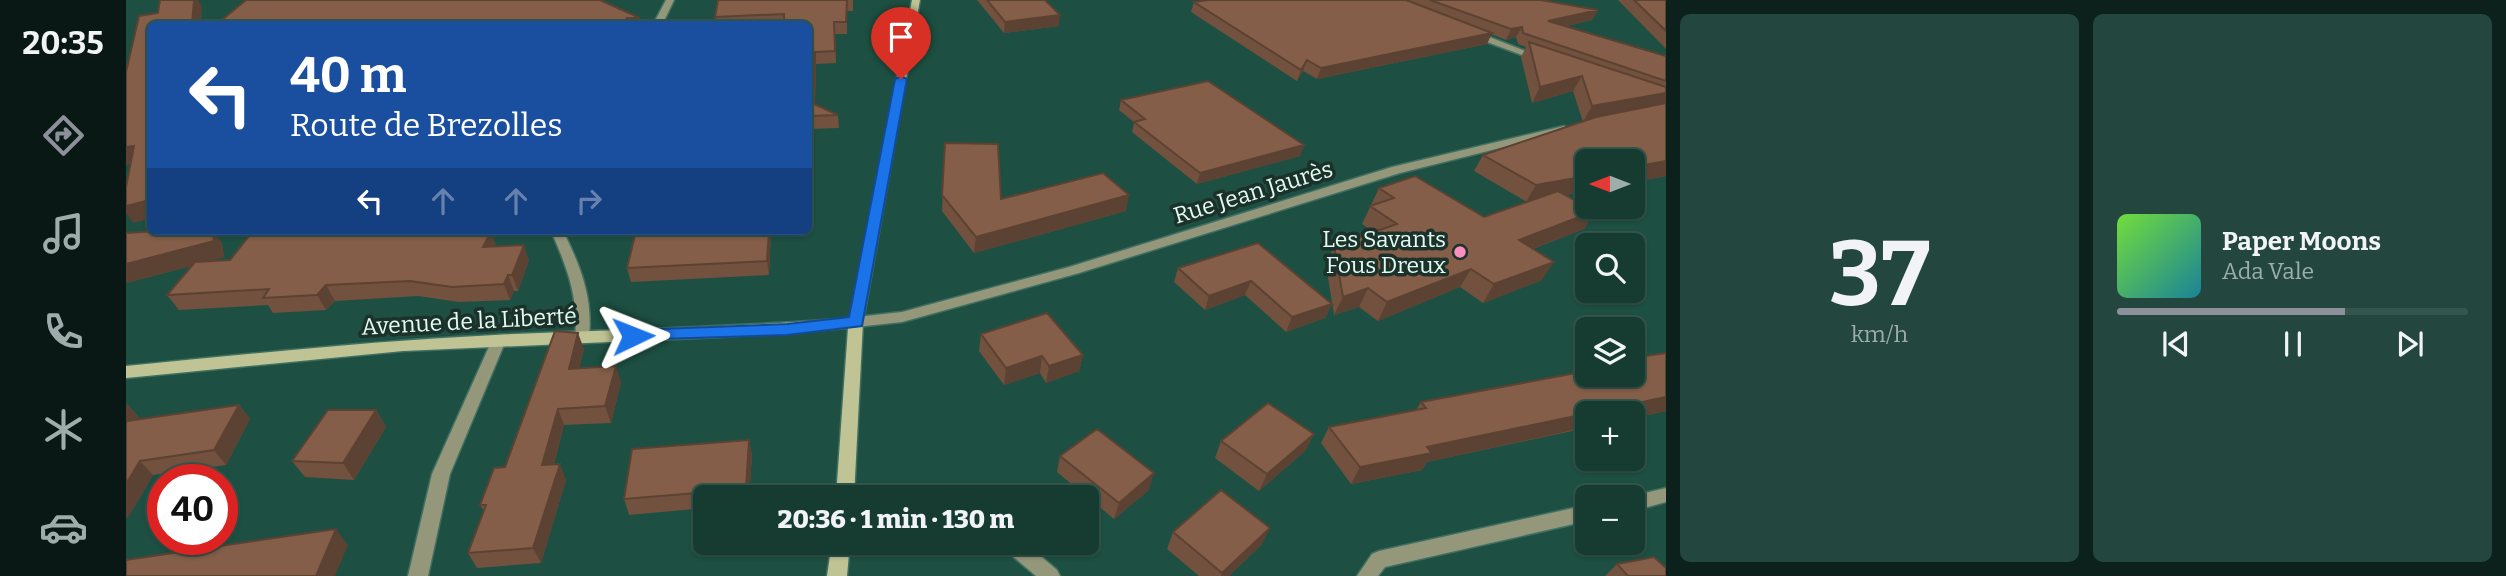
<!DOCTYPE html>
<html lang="fr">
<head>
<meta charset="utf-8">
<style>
  :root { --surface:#163c32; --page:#23473e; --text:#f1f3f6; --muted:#9eadac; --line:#35564d; --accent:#8c9099 }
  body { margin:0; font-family:Bitter,serif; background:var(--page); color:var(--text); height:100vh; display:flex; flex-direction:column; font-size:26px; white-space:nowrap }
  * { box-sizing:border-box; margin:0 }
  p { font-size:23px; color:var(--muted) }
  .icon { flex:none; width:38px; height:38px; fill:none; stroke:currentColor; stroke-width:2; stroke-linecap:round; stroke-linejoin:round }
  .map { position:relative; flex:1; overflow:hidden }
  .side { display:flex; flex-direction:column; gap:14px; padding:14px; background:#0c211c; width:840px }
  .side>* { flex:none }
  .guide { position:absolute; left:21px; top:21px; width:665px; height:214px; border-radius:10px; box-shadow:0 2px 5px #0004,0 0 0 2px var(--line); background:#1a4fa0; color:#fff; overflow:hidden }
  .needle { width:46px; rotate:270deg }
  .controls { position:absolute; left:1449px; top:149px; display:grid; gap:14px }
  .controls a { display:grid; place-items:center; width:70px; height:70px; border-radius:10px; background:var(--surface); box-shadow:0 2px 5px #0004,0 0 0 2px var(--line); font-size:35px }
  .speed { position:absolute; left:21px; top:464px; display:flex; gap:14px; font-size:35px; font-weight:700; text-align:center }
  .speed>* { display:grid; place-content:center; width:91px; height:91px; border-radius:50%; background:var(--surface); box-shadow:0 2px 5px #0004,0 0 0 2px var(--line); line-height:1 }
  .speed .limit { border:10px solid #d22; background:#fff; color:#111 }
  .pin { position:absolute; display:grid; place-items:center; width:60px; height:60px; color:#fff; margin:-72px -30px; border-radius:50% 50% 50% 0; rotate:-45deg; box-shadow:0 0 7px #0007 }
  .pin .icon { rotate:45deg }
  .me { position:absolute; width:77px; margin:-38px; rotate:88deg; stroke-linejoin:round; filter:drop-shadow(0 0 5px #0008) }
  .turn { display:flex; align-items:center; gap:24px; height:147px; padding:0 28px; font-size:32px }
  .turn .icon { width:91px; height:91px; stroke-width:2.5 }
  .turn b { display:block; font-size:49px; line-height:60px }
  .lanes { display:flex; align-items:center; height:66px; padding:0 28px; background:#0003; justify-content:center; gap:35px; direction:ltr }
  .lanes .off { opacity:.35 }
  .side .widget { flex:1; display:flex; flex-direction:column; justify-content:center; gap:10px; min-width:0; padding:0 24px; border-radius:10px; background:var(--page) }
  .side .dial { align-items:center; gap:0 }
  .dial b { font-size:91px; line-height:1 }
  .song { display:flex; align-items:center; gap:21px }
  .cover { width:84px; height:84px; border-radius:10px; background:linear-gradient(135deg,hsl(100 70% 55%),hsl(190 70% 35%)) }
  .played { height:7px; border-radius:4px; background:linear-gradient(90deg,var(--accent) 65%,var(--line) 65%) }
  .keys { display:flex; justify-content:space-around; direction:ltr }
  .side .tiles { flex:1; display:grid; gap:14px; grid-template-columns:repeat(2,1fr) }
  .trip { position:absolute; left:567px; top:485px; width:406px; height:70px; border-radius:10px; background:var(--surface); box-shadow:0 2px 5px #0004,0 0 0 2px var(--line); font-weight:800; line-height:70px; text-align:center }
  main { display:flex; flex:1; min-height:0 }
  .tab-bar { display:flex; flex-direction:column; width:126px; justify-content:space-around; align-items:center; background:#091814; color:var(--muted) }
  .tab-bar .icon { width:49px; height:49px }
  .tab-bar .active { color:var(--accent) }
  .tab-bar b { font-size:32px; color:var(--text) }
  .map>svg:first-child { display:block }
</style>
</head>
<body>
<main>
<nav class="tab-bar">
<b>20:35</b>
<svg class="icon active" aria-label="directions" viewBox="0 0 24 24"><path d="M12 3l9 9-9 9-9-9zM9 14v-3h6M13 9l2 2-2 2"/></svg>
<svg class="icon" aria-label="music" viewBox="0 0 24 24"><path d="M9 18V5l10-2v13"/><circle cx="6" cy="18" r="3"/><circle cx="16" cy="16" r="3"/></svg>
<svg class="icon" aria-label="phone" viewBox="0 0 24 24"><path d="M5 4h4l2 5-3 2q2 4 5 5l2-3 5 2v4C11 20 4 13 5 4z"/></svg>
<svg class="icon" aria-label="climate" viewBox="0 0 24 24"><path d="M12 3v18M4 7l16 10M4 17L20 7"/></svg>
<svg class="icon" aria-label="car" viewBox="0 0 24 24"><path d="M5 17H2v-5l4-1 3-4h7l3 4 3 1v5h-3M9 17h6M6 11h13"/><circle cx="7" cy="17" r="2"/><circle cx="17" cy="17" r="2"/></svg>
</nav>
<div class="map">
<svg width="1540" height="576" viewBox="0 0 1540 576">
  <rect width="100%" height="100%" fill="#1d5042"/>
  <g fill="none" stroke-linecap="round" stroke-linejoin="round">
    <defs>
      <path id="street" d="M 540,0 L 548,0 L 537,23 L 521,24 L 530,19 Z
        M 1342,31 L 1348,31 L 1420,59 L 1412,61 L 1342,35 Z
        M 1438,126 L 1444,129 L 1442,131 L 1274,173 L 953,273 L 776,322 L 730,327 L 723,322 L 730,317 L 776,312 L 943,267 L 1266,167 Z
        M 425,231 L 437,231 C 455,267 467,298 463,338 L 461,342 L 451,342 L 449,338 C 453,298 441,267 425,231 Z
        M 373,335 L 378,336 L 380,340 L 324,474 L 302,576 L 282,576 L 306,474 L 366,340 L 368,336 Z
        M 1540,488 L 1540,502 L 1507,511 L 1507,497 L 1502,497 Z
        M 1461,505 L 1461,521 L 1259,567 L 1252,576 L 1231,576 L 1246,554 L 1253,551 Z
        M 875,542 L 898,542 L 931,570 L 934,576 L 910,576 L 877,548 Z"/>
      <path id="secondary" d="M 786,0 L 794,0 L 737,322 L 728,497 L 710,497 L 722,328 L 595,337 L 277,351 L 0,378 L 0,366 C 123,354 246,341 369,335 C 487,329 606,328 724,318 Z
        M 706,542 L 724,542 L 721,576 L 701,576 Z"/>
    </defs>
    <!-- street casing -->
    <use href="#street" stroke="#406f62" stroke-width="3"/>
    <!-- secondary casing -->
    <use href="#secondary" stroke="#406f62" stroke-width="3"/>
    <!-- street -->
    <use href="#street" fill="#94977a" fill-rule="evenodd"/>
    <!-- secondary -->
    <use href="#secondary" fill="#c0c495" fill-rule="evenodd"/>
  </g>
  <!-- wall -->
  <path fill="#72513e" d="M 592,0 L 727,0 L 727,11 L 721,11 L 721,34 L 709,34 L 710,63 L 690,64 L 689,105 L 712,115 L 713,128 L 682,129 L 682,24 L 590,24 L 589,17 Z
    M 851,0 L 919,0 L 933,26 L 878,33 Z
    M 1082,0 L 1415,0 L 1472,10 L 1466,20 L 1440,26 L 1540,56 L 1540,176 L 1440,195 L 1469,211 L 1458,229 L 1407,249 L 1416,280 L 1357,303 L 1334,287 L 1252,321 L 1233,307 L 1208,315 L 1200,265 L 1208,246 L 1248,232 L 1236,224 L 1253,188 L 1358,217 L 1401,202 L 1348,171 L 1357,155 L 1457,122 L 1447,91 L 1406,103 L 1395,57 L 1400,47 L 1392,44 L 1390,37 L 1380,40 L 1365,34 L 1361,44 L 1191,79 L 1177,71 L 1171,81 L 1065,12 L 1068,2 Z
    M 1492,0 L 1540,0 L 1540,49 Z
    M 514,18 L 516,24 L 91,24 Z
    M 995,100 L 1178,145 L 1174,156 L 1071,184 L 1006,132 L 1008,122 L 993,110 Z
    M 819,143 L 875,199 L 1000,211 L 848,253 L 816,211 Z
    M 31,231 L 88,231 L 96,244 L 98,257 L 83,261 L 104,260 L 127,231 L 323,231 L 321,234 L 365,232 L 370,246 L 403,260 L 392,291 L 388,291 L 384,300 L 333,302 L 292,296 L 209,301 L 200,310 L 147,313 L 142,305 L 53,310 L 41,295 L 65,266 L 0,283 Z
    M 510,231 L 645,231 L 643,275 L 505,282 L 501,268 Z
    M 1132,243 L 1206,304 L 1199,318 L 1160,332 L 1119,295 L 1079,310 L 1048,282 L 1052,268 Z
    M 855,334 L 957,355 L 953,371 L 920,383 L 914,373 L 878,385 L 853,351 Z
    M 458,349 L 453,368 L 495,382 L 485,423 L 438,425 L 428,464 L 440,480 L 415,563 L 351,568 L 342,553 L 358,511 L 354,505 Z
    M 1540,353 L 1540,411 L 1301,462 L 1296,470 L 1225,484 L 1195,443 L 1203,427 L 1290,410 L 1295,402 L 1461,374 Z
    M 1,404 L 14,419 L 113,405 L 124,419 L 100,465 L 27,475 L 3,516 L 0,517 Z
    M 250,410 L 260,427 L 228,480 L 179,477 L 166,461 Z
    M 1188,434 L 1179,451 L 1133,491 L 1089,458 L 1095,441 Z
    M 623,440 L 626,456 L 623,497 L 579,497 L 579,508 L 503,515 L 498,499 Z
    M 934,456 L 1023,490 L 988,519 L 931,472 Z
    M 1047,532 L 1136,544 L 1103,576 L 1073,576 L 1041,549 Z
    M 1491,564 L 1540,576 L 1479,576 Z"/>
  <!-- shaded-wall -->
  <path fill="#5c4232" d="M 68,0 L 72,0 L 76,6 L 75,24 L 66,24 Z
    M 1472,10 L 1466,20 L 1416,32 L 1422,21 Z
    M 934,15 L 933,26 L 878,33 L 879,22 Z
    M 1396,27 L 1390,37 L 1380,40 L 1385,29 Z
    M 1366,33 L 1361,44 L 1191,79 L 1195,68 Z
    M 689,52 L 690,64 L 688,117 L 688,104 Z
    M 1181,60 L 1177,71 L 1171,81 L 1175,70 Z
    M 1456,76 L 1447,91 L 1406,103 L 1414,87 Z
    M 1540,93 L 1540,107 L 1457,122 L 1466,106 Z
    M 1178,145 L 1174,156 L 1071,184 L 1074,173 Z
    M 8,146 L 18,161 L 0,165 L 0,147 Z
    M 1540,161 L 1540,176 L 1507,182 L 1507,167 Z
    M 1461,176 L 1461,191 L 1400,202 L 1410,185 Z
    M 1003,195 L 1000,211 L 848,253 L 850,237 Z
    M 24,200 L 24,219 L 7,223 L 0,213 L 0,206 Z
    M 1469,211 L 1458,229 L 1382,258 L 1393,240 Z
    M 86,231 L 88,231 L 96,244 L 98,257 L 0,283 L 0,264 Z
    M 309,231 L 323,231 L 314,250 L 307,235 Z
    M 481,231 L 500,231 L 483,236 Z
    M 643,231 L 645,231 L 643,275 L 641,261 Z
    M 365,232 L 370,247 L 357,247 Z
    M 398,245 L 403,260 L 392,291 L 386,275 Z
    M 1428,262 L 1416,280 L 1357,303 L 1368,284 Z
    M 1345,269 L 1334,287 L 1252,321 L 1261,302 Z
    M 382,275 L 388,291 L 384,300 L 378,284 Z
    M 1125,281 L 1119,295 L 1079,310 L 1083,296 Z
    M 200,285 L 209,301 L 200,310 L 191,295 Z
    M 1242,288 L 1233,307 L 1208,315 L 1217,297 Z
    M 1206,304 L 1199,318 L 1160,332 L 1166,317 Z
    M 452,333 L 458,349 L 448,385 L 443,369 Z
    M 957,355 L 953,371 L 920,383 L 923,366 Z
    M 916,356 L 914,373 L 878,385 L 880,368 Z
    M 490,366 L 495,382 L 485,423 L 479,406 Z
    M 1540,397 L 1540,411 L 1507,418 L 1507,413 L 1464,413 Z
    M 1,404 L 15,421 L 0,447 L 0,406 Z
    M 113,405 L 124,419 L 100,465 L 88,450 Z
    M 432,409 L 438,425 L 423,481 L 416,465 Z
    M 250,410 L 260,427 L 228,480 L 217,463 Z
    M 1461,414 L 1461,427 L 1301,462 L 1296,470 L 1225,484 L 1234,467 L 1301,447 Z
    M 1188,434 L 1179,451 L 1133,491 L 1141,474 Z
    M 623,440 L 626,456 L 623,497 L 621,497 L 620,489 Z
    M 14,461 L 27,475 L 3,516 L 0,517 L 0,484 Z
    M 434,464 L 440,480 L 415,563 L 407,548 Z
    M 1028,473 L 1023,490 L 988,519 L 993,503 Z
    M 1144,528 L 1136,544 L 1103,576 L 1095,576 L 1096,573 Z
    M 210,529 L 222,545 L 209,576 L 190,576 Z"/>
  <!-- building -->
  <path fill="#845e48" stroke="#5c4232" stroke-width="2" d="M 34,0 L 68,0 L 66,24 L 24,24 L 24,200 L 0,206 L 0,187 L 8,146 L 0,147 L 0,72 L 13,16 L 32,13 Z
    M 120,0 L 474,0 L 514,18 L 500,18 L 514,24 L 91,24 Z
    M 592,0 L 721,0 L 720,22 L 708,22 L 709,51 L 689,52 L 688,104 L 712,115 L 682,116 L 682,24 L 658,24 L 658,14 L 589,17 Z
    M 861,0 L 919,0 L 934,15 L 879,22 Z
    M 1082,0 L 1280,0 L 1366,33 L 1195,68 L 1181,60 L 1175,70 L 1068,2 Z
    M 1304,0 L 1415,0 L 1472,10 L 1422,21 L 1540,56 L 1540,81 L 1397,33 L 1396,27 L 1385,29 Z
    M 1508,0 L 1540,0 L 1540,31 Z
    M 1403,42 L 1540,87 L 1540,93 L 1466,106 L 1456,76 L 1414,87 Z
    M 1082,81 L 1178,145 L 1074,173 L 1008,122 L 1019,119 L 995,100 Z
    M 1540,103 L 1540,161 L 1507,167 L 1507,161 L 1461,161 L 1461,176 L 1410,185 L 1357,155 L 1470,117 Z
    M 819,143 L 872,144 L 875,199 L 977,173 L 1003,195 L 850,237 L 816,195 Z
    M 1289,176 L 1358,217 L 1432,191 L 1469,211 L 1393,240 L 1428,262 L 1368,284 L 1345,269 L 1261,302 L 1242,288 L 1217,297 L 1208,246 L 1271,224 L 1244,206 L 1268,198 L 1253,188 Z
    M 31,231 L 86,231 L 88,241 L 0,264 L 0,233 Z
    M 127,231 L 309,231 L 307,235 L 365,232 L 357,247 L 398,245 L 386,275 L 382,275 L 378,284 L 326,287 L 284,281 L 200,285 L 191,295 L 137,298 L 143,289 L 41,295 L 69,262 L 104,260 Z
    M 510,231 L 643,231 L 641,261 L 501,268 Z
    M 1132,243 L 1206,304 L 1166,317 L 1125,281 L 1083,296 L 1052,268 Z
    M 921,313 L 957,355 L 923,366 L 916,356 L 880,368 L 855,334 Z
    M 429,331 L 452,333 L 443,369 L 490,366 L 479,406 L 432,409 L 416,465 L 434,464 L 407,548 L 342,553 L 360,505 L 354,505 L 368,468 L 379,467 Z
    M 1540,353 L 1540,397 L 1301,447 L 1306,453 L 1234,467 L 1203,427 L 1300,408 L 1295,402 L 1461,371 L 1461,374 L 1507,374 L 1507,358 Z
    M 1142,403 L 1188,434 L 1141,474 L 1095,441 Z
    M 113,405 L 88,450 L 14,461 L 0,484 L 0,423 L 1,421 Z
    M 202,410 L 250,410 L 217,463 L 166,461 Z
    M 971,429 L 1028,473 L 993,503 L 934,456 Z
    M 623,440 L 620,489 L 498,499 L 506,449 Z
    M 1095,490 L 1144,528 L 1096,573 L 1047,532 Z
    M 210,529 L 190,576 L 0,576 L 0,560 Z
    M 1528,557 L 1540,568 L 1540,576 L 1502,576 L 1491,564 Z"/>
  <!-- route -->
  <path fill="#1a73e8" stroke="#114b97" stroke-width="2" d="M 775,76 L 781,79 L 736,326 L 661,335 L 501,340 L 499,336 L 507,330 L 661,324 L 723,317 L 769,79 Z"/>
  <!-- markers -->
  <circle fill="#fc8fc1" stroke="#1c312a" stroke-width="2.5" cx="1334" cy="252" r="7"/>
  <g text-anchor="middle" stroke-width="7" stroke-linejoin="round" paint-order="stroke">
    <!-- street labels -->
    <g font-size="23" fill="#e1fcf2" stroke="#1c312a">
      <text transform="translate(1127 192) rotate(-17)" y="8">Rue Jean Jaurès</text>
      <text transform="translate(343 321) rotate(-3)" y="8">Avenue de la Liberté</text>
    </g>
    <!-- poi labels -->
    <g font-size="23" fill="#e1fcf2" stroke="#1c312a" text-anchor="end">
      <text x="1320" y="247">Les Savants<tspan x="1320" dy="26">Fous Dreux</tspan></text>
    </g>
  </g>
</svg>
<div class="controls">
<a><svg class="needle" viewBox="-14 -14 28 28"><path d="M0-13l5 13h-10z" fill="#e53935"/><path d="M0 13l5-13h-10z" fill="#9eadac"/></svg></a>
<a><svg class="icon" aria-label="search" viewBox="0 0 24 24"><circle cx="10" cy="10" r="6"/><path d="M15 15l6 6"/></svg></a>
<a><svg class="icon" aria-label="layers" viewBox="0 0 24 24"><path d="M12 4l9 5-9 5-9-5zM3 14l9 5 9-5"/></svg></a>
<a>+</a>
<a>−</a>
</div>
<div class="speed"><div class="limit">40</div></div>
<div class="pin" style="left:775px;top:79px;background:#d93025"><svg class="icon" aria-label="arrive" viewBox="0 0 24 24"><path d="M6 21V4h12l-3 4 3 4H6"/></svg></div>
<svg class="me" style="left:507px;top:336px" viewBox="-20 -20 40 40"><path d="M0-17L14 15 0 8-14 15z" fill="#1a73e8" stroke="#fff" stroke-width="4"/></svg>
<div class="trip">20:36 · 1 min · 130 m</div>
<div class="guide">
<div class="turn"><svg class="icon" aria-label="left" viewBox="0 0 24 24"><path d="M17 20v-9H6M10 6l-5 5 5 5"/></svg><div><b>40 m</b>Route de Brezolles</div></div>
<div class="lanes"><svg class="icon" aria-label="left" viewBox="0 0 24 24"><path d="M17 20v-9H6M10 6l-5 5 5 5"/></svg><svg class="icon off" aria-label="ahead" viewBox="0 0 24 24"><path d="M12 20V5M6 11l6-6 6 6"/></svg><svg class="icon off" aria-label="ahead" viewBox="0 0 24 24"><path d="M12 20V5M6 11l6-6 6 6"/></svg><svg class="icon off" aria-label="right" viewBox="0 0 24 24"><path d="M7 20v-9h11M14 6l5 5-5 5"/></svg></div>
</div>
</div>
<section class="side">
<div class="tiles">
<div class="widget dial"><b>37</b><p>km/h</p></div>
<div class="widget">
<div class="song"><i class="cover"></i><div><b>Paper Moons</b><p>Ada Vale</p></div></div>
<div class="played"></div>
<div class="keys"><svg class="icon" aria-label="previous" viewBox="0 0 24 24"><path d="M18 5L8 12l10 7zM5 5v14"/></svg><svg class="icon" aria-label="pause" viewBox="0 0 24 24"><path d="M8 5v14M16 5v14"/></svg><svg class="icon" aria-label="next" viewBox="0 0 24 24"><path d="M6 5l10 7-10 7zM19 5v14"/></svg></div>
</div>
</div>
</section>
</main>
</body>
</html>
